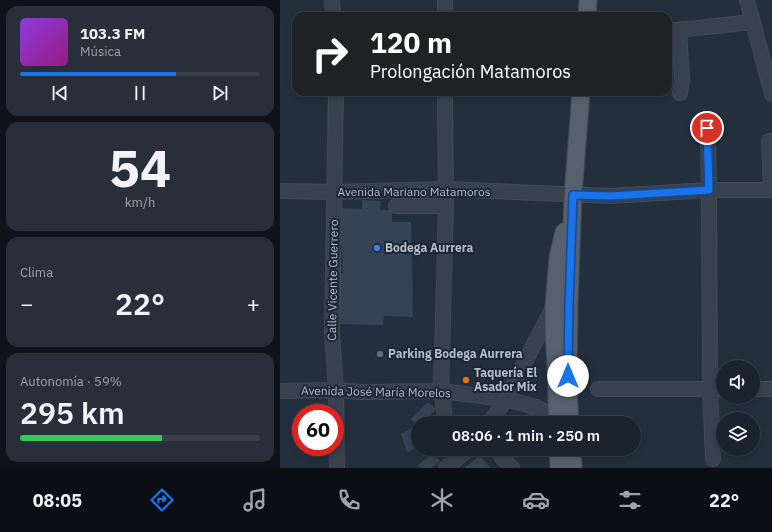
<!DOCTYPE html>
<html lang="es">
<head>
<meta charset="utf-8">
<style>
  :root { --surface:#1b232e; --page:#282f3a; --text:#f1f3f6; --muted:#a0a4aa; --line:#39404a; --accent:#1a73e8 }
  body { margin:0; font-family:"IBM Plex Sans",sans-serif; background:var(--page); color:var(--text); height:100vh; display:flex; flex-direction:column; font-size:15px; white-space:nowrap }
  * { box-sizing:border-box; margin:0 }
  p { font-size:13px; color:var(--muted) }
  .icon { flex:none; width:22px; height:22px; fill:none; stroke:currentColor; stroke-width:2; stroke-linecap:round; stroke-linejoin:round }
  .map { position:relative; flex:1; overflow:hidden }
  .details { display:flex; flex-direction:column; gap:6px; padding:6px; background:#0f1319; width:280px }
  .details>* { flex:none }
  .guide { position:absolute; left:12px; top:12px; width:380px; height:84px; border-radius:12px; box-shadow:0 2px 6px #0003,0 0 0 1px var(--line); background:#202124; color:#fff; overflow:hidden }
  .tools { position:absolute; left:436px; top:360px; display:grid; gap:8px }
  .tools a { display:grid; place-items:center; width:44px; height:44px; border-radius:50%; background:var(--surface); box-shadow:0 2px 6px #0003,0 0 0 1px var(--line); font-size:20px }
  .speed { position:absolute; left:12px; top:404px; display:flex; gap:8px; font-size:20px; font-weight:700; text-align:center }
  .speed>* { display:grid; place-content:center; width:52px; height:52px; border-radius:50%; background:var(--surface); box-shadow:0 2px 6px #0003,0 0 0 1px var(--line); line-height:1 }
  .speed .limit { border:6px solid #d22; background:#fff; color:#111 }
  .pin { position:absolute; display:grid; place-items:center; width:34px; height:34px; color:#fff; margin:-17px; border:2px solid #fff; border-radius:50%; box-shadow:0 1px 4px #0007 }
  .me { position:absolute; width:44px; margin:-22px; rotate:0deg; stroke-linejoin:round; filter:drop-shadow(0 0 3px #0008) }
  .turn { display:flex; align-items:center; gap:14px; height:84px; padding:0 12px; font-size:18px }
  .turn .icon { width:52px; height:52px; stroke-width:2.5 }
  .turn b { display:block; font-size:28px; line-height:34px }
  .big { font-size:30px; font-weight:600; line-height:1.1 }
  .details .widget { flex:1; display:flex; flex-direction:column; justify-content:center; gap:6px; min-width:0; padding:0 14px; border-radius:12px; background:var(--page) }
  .details .dial { align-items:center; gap:0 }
  .dial b { font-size:52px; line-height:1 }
  .song { display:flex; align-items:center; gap:12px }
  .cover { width:48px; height:48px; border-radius:6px; background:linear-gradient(135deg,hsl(270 70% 55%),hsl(310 70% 35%)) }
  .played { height:4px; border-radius:2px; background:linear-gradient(90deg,var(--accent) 65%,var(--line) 65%) }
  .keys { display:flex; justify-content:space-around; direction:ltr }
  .heat { display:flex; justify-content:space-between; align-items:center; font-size:22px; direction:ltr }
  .charge { height:6px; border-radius:3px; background:linear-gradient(90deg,#34c759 59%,var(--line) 0) }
  .trip { position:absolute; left:131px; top:416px; width:230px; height:40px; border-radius:20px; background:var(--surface); box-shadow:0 2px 6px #0003,0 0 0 1px var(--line); font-weight:600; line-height:40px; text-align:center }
  .tab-bar { display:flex; height:64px; justify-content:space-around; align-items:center; background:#0b0e12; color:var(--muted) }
  .tab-bar .icon { width:28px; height:28px }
  .tab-bar .current { color:var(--accent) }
  .tab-bar b { font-size:18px; color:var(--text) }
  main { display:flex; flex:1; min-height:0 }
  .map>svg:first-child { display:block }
</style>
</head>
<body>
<main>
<section class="details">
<div class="widget">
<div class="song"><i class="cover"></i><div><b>103.3 FM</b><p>Música</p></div></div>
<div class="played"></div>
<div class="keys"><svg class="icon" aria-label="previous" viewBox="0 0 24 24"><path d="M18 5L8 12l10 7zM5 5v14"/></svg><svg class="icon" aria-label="pause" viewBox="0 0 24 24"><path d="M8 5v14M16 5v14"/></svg><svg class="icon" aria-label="next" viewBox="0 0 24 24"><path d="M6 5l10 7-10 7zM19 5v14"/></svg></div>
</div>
<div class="widget dial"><b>54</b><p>km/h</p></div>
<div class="widget"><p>Clima</p>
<div class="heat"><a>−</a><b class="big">22°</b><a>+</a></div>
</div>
<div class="widget"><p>Autonomía · 59%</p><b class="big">295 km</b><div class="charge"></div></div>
</section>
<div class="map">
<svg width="492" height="468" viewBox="0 0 492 468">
  <rect width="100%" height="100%" fill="#242f3e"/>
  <!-- building -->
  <path fill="#364354" d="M 82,200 L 101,201 L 100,210 L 112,210 L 112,222 L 131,222 L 133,317 L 104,316 L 103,325 L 56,324 L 56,273 L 63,274 L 61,208 L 82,209 Z
    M 148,402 L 156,409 L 143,423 L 138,423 L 138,426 L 131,419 Z
    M 132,428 L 138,442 L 138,447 L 127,452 L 121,434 Z
    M 153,453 L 160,461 L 152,468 L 140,468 L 138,465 Z
    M 200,455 L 210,468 L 185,468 Z"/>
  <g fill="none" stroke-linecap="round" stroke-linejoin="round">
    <defs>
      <path id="minor" d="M 52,0 L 53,16
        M 165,0 L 165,16
        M 467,0 L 492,94
        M 399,30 L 402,80 L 400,93
        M 388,31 L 473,22
        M 56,92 L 52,332 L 56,390 L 57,468
        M 165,92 L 166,206 L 161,391 L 166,423
        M 426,119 L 428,136 L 429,190 L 430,389 L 433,459
        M 489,141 L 491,190
        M 0,191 L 54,192 L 165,189 L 331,196 L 429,190 L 492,190
        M 116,206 L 166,206
        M 318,389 L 443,389
        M 473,389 L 492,389
        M 0,391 L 56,390 L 82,392 L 161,391 L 225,399 L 256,407 L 276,418 L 281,423
        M 209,423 L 221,407 L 274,306
        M 223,423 L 246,423 L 276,418
        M 222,449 L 221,456 L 232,468
        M 166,468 L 188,449"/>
      <path id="major" d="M 307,16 L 308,0
        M 277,423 L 277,390 L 274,331 L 274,306 L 278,257 L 284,232
        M 290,423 L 288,390 L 289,304 L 293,195 L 301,92
        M 278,449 L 279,468
        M 292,449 L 293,468"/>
    </defs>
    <!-- minor casing -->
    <use href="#minor" stroke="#414a57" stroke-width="16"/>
    <!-- major casing -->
    <use href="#major" stroke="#414a57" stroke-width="19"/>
    <!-- minor -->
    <use href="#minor" stroke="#38414e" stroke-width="14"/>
    <!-- major -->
    <use href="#major" stroke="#56606e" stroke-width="17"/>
  </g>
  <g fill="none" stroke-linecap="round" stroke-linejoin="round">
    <defs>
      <path id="route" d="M 288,376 L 289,304 L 293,195 L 331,196 L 429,190 L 427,128"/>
    </defs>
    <!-- route casing -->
    <use href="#route" stroke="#114b97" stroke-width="10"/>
    <!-- route -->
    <use href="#route" stroke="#1a73e8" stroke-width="7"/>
  </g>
  <!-- markers -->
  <circle fill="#3f7fe0" stroke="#1d2633" stroke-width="1.5" cx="97" cy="248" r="4"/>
  <circle fill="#5c6f8a" stroke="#1d2633" stroke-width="1.5" cx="100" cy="354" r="4"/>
  <circle fill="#e8710a" stroke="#1d2633" stroke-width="1.5" cx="186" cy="380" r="4"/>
  <g text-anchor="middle" stroke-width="4" stroke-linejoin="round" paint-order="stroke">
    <!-- street labels -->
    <g font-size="12" fill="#b4bcc9" stroke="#1d2633">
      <text x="134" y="196">Avenida Mariano Matamoros</text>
      <text transform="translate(53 280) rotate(-89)" y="4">Calle Vicente Guerrero</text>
      <text transform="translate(96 392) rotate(1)" y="4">Avenida José María Morelos</text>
    </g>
    <!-- poi labels -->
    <g font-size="12" font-weight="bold" fill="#b4bcc9" stroke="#1d2633" text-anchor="start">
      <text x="105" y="252">Bodega Aurrera</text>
      <text x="108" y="358">Parking Bodega Aurrera</text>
      <text x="194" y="377">Taquería El<tspan x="194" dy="14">Asador Mix</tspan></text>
    </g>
  </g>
</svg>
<div class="tools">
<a><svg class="icon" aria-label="sound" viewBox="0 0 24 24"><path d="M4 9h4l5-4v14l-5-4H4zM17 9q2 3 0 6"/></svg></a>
<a><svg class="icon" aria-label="layers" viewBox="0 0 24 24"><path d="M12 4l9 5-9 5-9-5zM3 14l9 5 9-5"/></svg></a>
</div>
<div class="speed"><div class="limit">60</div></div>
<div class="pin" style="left:427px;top:128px;background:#d93025"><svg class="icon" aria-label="arrive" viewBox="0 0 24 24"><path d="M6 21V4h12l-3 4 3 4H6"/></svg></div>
<svg class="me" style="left:288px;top:376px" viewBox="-20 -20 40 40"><circle r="19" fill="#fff"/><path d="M0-13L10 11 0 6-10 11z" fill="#1a73e8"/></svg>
<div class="trip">08:06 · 1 min · 250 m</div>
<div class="guide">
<div class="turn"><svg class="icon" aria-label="right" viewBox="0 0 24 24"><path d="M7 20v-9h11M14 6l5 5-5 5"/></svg><div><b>120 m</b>Prolongación Matamoros</div></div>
</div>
</div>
</main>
<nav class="tab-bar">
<b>08:05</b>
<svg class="icon current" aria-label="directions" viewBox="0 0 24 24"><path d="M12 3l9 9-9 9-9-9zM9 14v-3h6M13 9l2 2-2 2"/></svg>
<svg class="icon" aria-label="music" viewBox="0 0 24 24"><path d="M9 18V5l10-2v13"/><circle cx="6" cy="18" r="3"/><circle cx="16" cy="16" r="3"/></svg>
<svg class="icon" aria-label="phone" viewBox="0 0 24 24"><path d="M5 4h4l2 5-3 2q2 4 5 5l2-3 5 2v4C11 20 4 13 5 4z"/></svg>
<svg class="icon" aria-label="climate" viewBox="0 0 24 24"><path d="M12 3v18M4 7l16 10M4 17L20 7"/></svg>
<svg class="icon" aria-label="car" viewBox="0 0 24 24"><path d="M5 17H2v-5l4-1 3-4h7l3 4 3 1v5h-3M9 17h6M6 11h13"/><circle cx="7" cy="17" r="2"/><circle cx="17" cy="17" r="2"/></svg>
<svg class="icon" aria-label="filters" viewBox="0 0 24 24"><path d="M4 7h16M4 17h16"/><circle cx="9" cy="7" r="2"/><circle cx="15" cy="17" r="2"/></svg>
<b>22°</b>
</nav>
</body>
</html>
